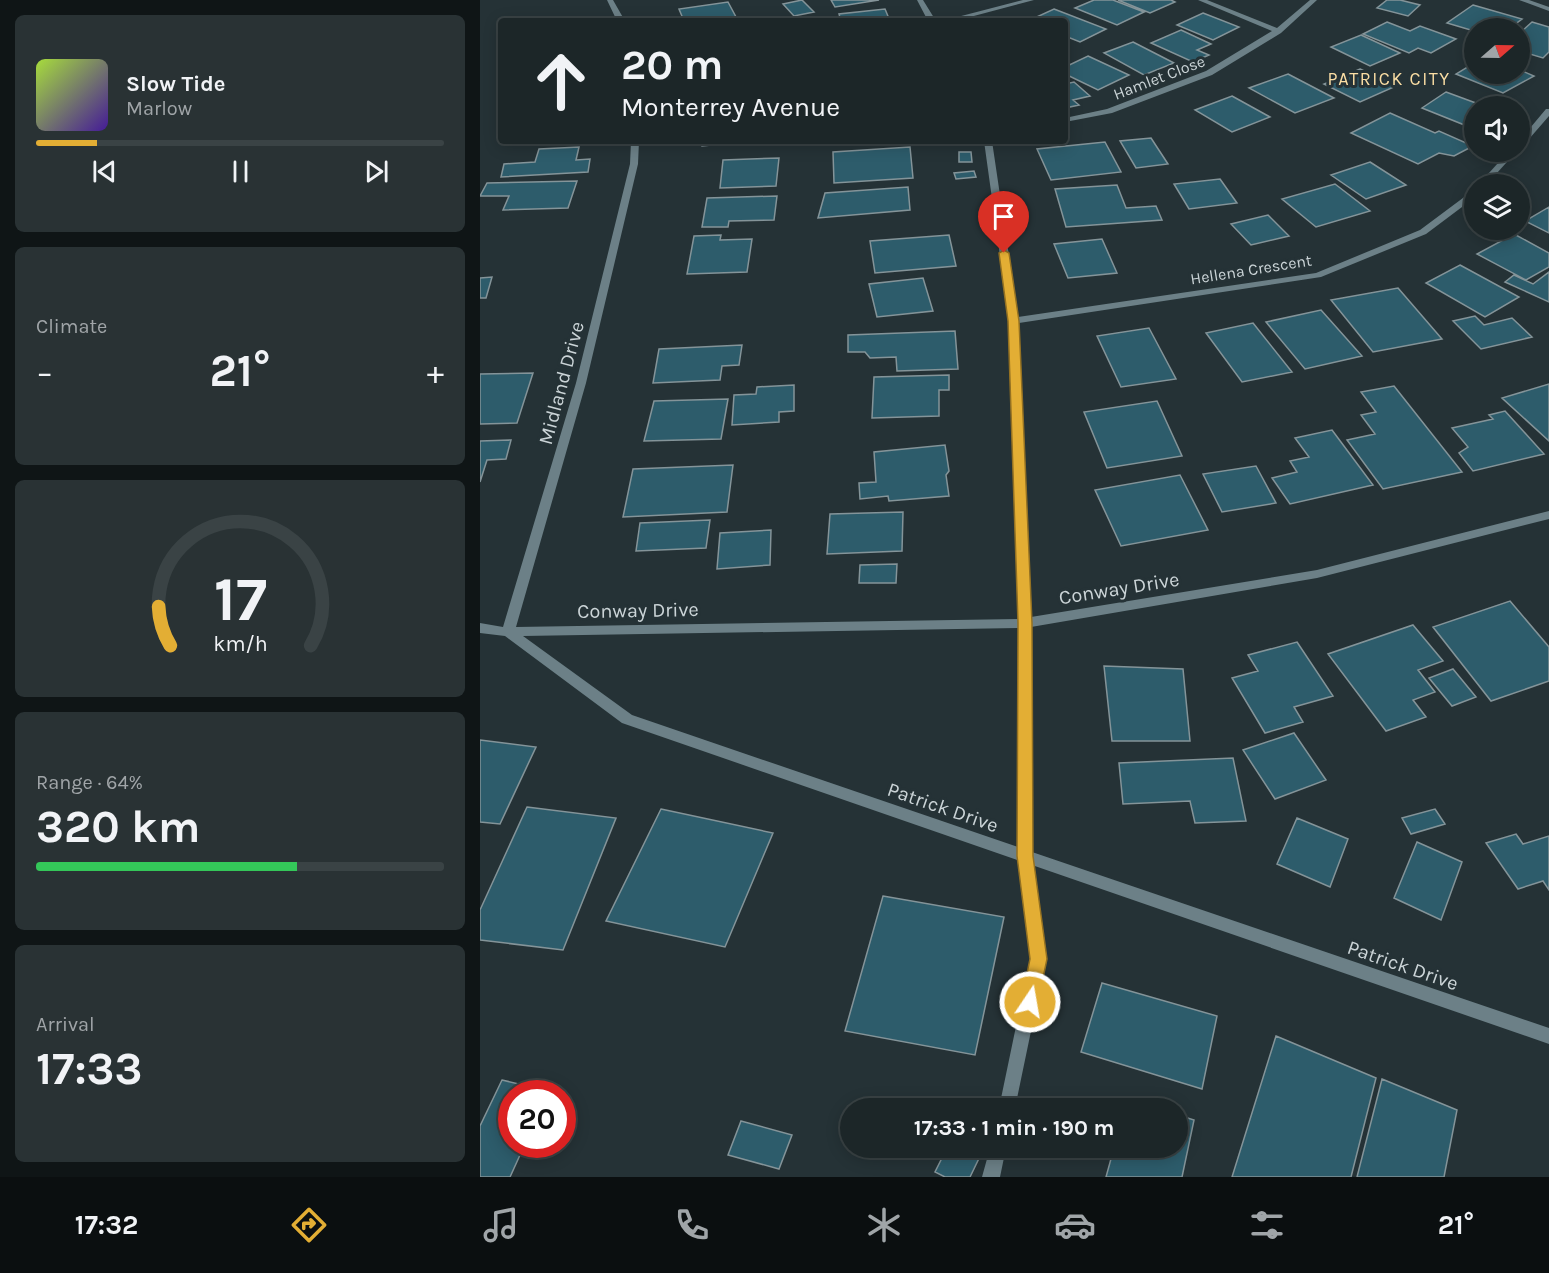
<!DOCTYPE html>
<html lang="en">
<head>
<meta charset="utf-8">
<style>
  :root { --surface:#1c2628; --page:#293234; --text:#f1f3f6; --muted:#a0a5a8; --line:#3a4345; --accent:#e3ae34 }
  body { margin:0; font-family:Karla,sans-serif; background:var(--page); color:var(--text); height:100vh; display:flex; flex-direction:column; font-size:22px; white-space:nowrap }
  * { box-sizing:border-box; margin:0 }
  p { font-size:20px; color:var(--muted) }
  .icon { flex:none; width:33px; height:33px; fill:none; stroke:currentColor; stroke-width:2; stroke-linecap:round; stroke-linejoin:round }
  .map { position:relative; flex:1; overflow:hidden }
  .panel { display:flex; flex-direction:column; gap:15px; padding:15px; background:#0f1516; width:480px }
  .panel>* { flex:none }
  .hud { position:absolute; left:18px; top:18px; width:570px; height:126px; border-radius:6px; box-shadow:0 3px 15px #0003,0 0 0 2px var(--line); background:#1c2628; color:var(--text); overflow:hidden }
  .needle { width:39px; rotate:70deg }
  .controls { position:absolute; left:984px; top:18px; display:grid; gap:12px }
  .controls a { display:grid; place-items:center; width:66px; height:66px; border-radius:50%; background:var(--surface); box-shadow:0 3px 15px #0003,0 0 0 2px var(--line); font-size:30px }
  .speed { position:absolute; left:18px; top:1080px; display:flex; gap:12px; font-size:30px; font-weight:700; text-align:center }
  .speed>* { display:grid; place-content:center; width:78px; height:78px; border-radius:50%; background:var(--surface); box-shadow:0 3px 15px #0003,0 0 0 2px var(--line); line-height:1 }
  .speed .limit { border:9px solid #d22; background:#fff; color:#111 }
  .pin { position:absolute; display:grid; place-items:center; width:51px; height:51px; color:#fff; margin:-62px -26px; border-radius:50% 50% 50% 0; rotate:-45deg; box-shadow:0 0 6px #0007 }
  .pin .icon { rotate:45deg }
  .me { position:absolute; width:66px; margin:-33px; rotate:12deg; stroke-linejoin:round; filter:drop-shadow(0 0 4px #0008) }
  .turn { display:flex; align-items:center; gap:21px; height:126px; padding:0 24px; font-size:27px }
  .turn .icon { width:78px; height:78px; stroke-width:2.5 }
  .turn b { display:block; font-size:42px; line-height:51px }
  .big { font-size:45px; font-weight:700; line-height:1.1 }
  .panel .tile { flex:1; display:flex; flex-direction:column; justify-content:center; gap:9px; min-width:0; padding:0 21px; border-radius:9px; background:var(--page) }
  .panel .dial { align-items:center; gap:0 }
  .dial svg { height:156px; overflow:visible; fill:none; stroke:var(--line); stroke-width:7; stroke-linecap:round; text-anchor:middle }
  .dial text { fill:var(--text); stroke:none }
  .song { display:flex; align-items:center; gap:18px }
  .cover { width:72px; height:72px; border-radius:9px; background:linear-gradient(135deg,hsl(80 70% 55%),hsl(260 70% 35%)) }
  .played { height:6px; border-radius:3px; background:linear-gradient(90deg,var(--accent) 15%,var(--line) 15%) }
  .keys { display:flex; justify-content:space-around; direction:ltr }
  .heat { display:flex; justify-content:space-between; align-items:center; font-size:33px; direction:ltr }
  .charge { height:9px; border-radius:4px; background:linear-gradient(90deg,#34c759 64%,var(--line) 0) }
  .trip { position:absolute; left:360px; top:1098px; width:348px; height:60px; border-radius:30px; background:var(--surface); box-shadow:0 3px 15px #0003,0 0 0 2px var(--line); font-weight:700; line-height:60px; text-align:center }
  .dock { display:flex; height:96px; justify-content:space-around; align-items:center; background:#0b0f10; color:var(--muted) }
  .dock .icon { width:42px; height:42px }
  .dock .on { color:var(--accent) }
  .dock b { font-size:27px; color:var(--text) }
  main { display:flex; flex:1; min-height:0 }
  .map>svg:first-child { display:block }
</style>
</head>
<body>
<main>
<section class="panel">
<div class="tile">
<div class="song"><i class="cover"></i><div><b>Slow Tide</b><p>Marlow</p></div></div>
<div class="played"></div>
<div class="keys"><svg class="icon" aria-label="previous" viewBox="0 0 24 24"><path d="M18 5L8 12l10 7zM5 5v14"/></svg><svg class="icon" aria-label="pause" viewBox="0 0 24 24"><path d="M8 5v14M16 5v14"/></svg><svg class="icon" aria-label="next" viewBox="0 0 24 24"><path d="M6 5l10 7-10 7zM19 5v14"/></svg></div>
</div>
<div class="tile"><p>Climate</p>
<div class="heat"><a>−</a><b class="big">21°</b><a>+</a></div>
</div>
<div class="tile dial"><svg viewBox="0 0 100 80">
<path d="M14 69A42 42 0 1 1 86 69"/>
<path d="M14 69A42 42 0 0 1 8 49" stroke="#e3ae34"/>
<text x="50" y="56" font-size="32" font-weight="700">17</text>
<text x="50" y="72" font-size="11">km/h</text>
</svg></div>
<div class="tile"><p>Range · 64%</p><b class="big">320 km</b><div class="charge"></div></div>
<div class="tile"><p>Arrival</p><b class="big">17:33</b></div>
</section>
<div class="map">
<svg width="1069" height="1177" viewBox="0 0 1069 1177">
  <rect width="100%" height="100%" fill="#253236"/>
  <!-- building -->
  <path fill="#2d5c6b" stroke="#849499" stroke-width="1.5" d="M 322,0 L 334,12 L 314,16 L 303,4 Z
    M 351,0 L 399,0 L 355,7 Z
    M 614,0 L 633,0 L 664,12 L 637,25 L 595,8 Z
    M 638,0 L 691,0 L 695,2 L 670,13 Z
    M 907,0 L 920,0 L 940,5 L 928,16 L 897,8 Z
    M 248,2 L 256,17 L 231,21 L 204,21 L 199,9 Z
    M 993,5 L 1042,19 L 1030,28 L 994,28 L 994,31 L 967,23 Z
    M 405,9 L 410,21 L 361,21 L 359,14 Z
    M 574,9 L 626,29 L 600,42 L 585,36 L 585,21 L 548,21 Z
    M 723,13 L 759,27 L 733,40 L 697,25 Z
    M 907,22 L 930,31 L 940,26 L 976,39 L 951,53 L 938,48 L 929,53 L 883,34 Z
    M 1052,22 L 1069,27 L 1069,52 L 1063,58 L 1040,51 L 1040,33 Z
    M 701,30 L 731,44 L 717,50 L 729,55 L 713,62 L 671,43 Z
    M 881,35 L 920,53 L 890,66 L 851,47 Z
    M 653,42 L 694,63 L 664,75 L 624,53 Z
    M 608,56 L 649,75 L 618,90 L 585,74 L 585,67 Z
    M 994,63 L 994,74 L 1040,74 L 1040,70 L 1054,76 L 1023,93 L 976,74 Z
    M 880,69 L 916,86 L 880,102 L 844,84 Z
    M 808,74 L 854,98 L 815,113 L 769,88 Z
    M 594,82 L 610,96 L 593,100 L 599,105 L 585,108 L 585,84 Z
    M 966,92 L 1004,106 L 994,106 L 994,126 L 992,128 L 942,108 Z
    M 752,96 L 790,117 L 752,132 L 715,110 Z
    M 910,113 L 955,133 L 959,131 L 993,146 L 974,156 L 959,153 L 938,164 L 871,133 Z
    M 671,138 L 688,164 L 656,168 L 640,141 Z
    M 221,141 L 272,141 L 222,146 Z
    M 625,142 L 641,172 L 571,180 L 557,149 Z
    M 99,147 L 96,160 L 110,159 L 108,172 L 21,177 L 24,164 L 55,162 L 59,149 Z
    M 430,147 L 433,178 L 354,183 L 353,152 Z
    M 479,152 L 491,152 L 492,162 L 479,162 Z
    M 299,158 L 296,186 L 240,188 L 243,160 Z
    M 890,162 L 926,185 L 886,199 L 851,175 Z
    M 494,171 L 496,177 L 476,179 L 474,173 Z
    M 740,179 L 757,203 L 709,209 L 694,184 Z
    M 97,181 L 88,208 L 23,210 L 29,196 L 0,196 L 7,183 Z
    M 855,184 L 890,211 L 836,227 L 802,199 Z
    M 637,185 L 646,208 L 676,206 L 682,220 L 586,227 L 575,189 Z
    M 428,187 L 430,210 L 338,218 L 345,193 Z
    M 297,196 L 294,220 L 249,221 L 248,227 L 222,227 L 227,198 Z
    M 1069,207 L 1069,233 L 1045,221 Z
    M 788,215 L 809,236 L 771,245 L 751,224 Z
    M 1034,234 L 1069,253 L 1069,267 L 1046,280 L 997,254 Z
    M 241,235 L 240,240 L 272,239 L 267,272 L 207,274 L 214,236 Z
    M 469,235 L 476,266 L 395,273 L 390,241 Z
    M 622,239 L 637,273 L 588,278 L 574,244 Z
    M 980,265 L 1039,297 L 1005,317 L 946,283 Z
    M 1069,272 L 1069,302 L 1025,282 L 1034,275 L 1053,284 Z
    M 12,277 L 6,298 L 0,298 L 0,278 Z
    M 443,278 L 453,311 L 397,317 L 389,284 Z
    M 918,288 L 962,339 L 893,352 L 851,300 Z
    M 841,310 L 882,356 L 825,369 L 786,322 Z
    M 995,316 L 1004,325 L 1032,318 L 1052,337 L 1001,349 L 973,321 Z
    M 773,323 L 812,372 L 762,382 L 726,333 Z
    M 669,328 L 696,379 L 641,387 L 617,336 Z
    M 475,331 L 478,369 L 417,371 L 416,357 L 390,358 L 385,352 L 368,352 L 368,335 Z
    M 262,345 L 259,365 L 242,366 L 240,380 L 173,383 L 179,349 Z
    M 53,373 L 37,423 L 0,424 L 0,374 Z
    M 469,375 L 469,390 L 459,390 L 459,416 L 392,418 L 394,377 Z
    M 1069,384 L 1069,441 L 1022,398 Z
    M 314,385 L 314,411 L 299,412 L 299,422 L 252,425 L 254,395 L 276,394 L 277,387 Z
    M 914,386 L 982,472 L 903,489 L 867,440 L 895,434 L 881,415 L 896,412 L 881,392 Z
    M 248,399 L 241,439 L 164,441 L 174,401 Z
    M 677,401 L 702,456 L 627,468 L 604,412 Z
    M 1025,411 L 1064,454 L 993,471 L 979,453 L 988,447 L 972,428 L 1013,419 L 1009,415 Z
    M 852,430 L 893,485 L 810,504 L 792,478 L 817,472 L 810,461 L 829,457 L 815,438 Z
    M 31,440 L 26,459 L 7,460 L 0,482 L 0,441 Z
    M 465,445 L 469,471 L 466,475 L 469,496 L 409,501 L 408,496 L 380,499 L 379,483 L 396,482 L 394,452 Z
    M 253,465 L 247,512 L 143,517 L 153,469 Z
    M 776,466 L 796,503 L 742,512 L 723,474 Z
    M 700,475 L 728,530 L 641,546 L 615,490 Z
    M 423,512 L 422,551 L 347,554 L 350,514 Z
    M 230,520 L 226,548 L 156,551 L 160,523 Z
    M 291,530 L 290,565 L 237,569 L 240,533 Z
    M 417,564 L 416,583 L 379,583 L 380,565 Z
    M 1030,601 L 1069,647 L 1069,681 L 1011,701 L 953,627 Z
    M 933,625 L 963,661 L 938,670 L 955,692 L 933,700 L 946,717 L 906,731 L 848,654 Z
    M 817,642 L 853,696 L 814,707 L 823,722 L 785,733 L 752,678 L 778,671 L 768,655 Z
    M 624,666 L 703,669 L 710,741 L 632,741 Z
    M 973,669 L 996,697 L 972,706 L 949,678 Z
    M 814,733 L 846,780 L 795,799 L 763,750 Z
    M 0,740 L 56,747 L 20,824 L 0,822 Z
    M 753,758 L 766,821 L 715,823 L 710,801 L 643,804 L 639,763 Z
    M 47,807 L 136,818 L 83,950 L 0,940 L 0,910 Z
    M 181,809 L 293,833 L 245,947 L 126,921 Z
    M 955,809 L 965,824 L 931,834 L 922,818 Z
    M 817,818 L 868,839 L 850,887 L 797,864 Z
    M 1036,834 L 1043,844 L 1069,836 L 1069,890 L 1063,881 L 1038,889 L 1006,843 Z
    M 937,842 L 982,862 L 961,920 L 914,898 Z
    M 403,896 L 524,917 L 495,1055 L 365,1031 Z
    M 622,983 L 737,1016 L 722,1089 L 601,1052 Z
    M 796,1036 L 896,1078 L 871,1177 L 752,1177 Z
    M 902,1079 L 977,1110 L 964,1177 L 877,1177 Z
    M 22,1080 L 69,1091 L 68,1094 L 32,1094 L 32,1144 L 45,1144 L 30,1177 L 0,1177 L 0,1126 Z
    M 646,1099 L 676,1108 L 644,1108 Z
    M 698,1115 L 714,1120 L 702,1177 L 626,1177 L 634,1148 L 698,1148 Z
    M 261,1121 L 312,1135 L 299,1169 L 248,1155 Z
    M 467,1148 L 504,1148 L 490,1177 L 465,1177 L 455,1172 Z"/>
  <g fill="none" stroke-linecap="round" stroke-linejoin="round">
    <!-- service -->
    <path fill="#6c8087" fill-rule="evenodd" d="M 545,850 L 550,852 L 552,856 L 566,959 L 535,1108 L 519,1108 L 550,959 L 538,856 L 540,852 Z
      M 510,1148 L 526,1148 L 520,1177 L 502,1177 Z"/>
    <!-- minor -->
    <path fill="#6c8087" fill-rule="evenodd" d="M 127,0 L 133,0 L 145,21 L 137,21 Z
      M 437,0 L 443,0 L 456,21 L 448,21 Z
      M 543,0 L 554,0 L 475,21 L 462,21 Z
      M 718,0 L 727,0 L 797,28 L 830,0 L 837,0 L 801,33 L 732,75 L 632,113 L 585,122 L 585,118 L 627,109 L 726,71 L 792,31 Z
      M 1039,0 L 1049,0 L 1069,7 L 1069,11 Z
      M 1066,109 L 1069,109 L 1069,116 L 1043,146 L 1040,146 L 1040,140 Z
      M 151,141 L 159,141 L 158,164 L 106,383 L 36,627 L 539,619 L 529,321 L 504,141 L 512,141 L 538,317 L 836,273 L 940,230 L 991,192 L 994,192 L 994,198 L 946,234 L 841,277 L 539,323 L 551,617 L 837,570 L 1069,511 L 1069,519 L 837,578 L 551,627 L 552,852 L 1069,1028 L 1069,1044 L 142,723 L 25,636 L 0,633 L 0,623 L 23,627 L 96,383 L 150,164 ZM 539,628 L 538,847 L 152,715 L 43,636 Z
      M 1028,152 L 1036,152 L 1007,184 L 999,184 Z"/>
  </g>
  <!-- route -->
  <path fill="#e3ae34" stroke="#947122" stroke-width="1.5" d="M 524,250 L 529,253 L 539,321 L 552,623 L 553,856 L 567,959 L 558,1002 L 556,1008 L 550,1010 L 543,1008 L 541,1002 L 550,959 L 537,856 L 538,623 L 528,321 L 519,253 Z"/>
  <g text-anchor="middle" stroke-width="6" stroke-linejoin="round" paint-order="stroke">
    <!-- far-street labels -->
    <g font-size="16" fill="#cbd4d7" stroke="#253236">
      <text transform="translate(679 77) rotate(-21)" y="6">Hamlet Close</text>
      <text transform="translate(771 269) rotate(-9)" y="6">Hellena Crescent</text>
    </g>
    <!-- far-neighbourhood labels -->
    <g font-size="18" letter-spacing="1.5" fill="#fbdea4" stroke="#253236">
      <text x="909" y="85">PATRICK CITY</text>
    </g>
    <!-- street labels -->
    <g font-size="20" fill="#cbd4d7" stroke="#253236">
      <text transform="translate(81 383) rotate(-75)" y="7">Midland Drive</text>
      <text transform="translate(639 588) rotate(-9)" y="7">Conway Drive</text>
      <text transform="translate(158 610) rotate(-1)" y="7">Conway Drive</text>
      <text transform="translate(463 807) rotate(19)" y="7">Patrick Drive</text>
      <text transform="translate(923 965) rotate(19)" y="7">Patrick Drive</text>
    </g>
  </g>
</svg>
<div class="controls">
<a><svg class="needle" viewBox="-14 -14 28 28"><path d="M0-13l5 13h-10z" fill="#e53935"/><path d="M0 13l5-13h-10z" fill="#a0a5a8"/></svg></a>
<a><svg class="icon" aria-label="sound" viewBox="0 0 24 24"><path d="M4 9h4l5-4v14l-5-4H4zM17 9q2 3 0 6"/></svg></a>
<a><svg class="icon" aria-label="layers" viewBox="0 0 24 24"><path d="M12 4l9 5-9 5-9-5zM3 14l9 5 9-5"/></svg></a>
</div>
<div class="speed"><div class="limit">20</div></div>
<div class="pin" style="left:524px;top:253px;background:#d93025"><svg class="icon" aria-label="arrive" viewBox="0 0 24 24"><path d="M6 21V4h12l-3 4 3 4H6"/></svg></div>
<svg class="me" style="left:550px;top:1002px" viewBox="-20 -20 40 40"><circle r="17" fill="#e3ae34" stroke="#fff" stroke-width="3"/><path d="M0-11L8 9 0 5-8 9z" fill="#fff"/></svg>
<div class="trip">17:33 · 1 min · 190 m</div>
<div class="hud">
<div class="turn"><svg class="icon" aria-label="ahead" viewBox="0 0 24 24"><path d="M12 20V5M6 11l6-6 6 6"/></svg><div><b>20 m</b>Monterrey Avenue</div></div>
</div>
</div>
</main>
<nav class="dock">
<b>17:32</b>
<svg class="icon on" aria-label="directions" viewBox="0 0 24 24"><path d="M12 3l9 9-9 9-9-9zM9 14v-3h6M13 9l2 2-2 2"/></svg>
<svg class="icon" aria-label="music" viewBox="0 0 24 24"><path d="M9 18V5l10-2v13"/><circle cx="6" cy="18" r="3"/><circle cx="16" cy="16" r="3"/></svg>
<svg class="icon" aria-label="phone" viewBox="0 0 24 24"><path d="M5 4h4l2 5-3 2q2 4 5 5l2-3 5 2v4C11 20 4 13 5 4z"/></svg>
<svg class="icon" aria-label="climate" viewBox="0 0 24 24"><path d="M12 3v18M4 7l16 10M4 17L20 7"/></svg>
<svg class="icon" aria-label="car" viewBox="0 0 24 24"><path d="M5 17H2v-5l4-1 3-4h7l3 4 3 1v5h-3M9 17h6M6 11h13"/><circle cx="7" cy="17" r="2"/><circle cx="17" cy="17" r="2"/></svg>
<svg class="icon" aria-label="filters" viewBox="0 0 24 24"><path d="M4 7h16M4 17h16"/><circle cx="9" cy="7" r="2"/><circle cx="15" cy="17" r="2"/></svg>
<b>21°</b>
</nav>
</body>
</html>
